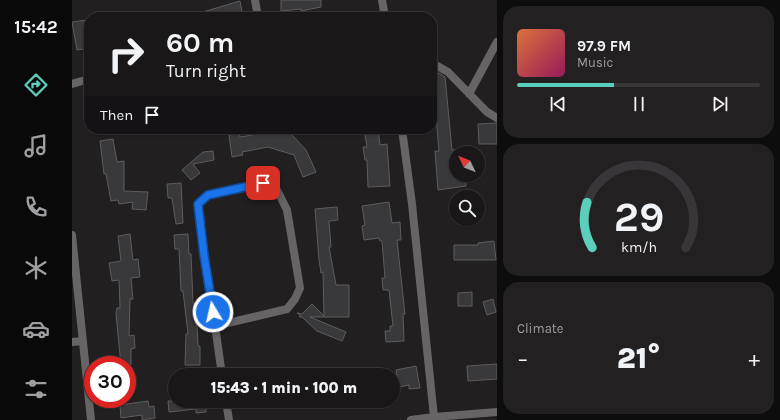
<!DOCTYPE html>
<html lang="en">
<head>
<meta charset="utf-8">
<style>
  :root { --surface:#1a1719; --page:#232022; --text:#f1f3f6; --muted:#9f9fa2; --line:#383638; --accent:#5bcebc }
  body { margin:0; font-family:Karla,sans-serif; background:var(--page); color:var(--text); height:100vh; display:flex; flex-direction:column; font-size:15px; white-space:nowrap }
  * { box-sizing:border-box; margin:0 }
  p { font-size:13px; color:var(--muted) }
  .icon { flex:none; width:22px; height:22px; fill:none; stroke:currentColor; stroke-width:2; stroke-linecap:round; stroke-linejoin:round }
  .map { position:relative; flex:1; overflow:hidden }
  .side { display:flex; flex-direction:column; gap:6px; padding:6px; background:#0e0d0e; width:283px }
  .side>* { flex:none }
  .hud { position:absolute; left:12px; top:12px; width:353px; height:122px; border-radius:16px; box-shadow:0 1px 3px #0004,0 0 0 1px var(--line); background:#1a1719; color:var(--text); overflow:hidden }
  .needle { width:26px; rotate:313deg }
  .controls { position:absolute; left:377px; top:146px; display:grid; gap:8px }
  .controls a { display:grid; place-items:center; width:36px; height:36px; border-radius:50%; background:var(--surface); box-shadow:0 1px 3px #0004,0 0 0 1px var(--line); font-size:20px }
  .speed { position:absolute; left:12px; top:356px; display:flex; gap:8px; font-size:20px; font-weight:700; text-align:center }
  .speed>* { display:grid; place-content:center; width:52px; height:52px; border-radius:50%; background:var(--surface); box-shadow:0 1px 3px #0004,0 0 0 1px var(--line); line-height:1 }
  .speed .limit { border:6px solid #d22; background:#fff; color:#111 }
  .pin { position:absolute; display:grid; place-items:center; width:34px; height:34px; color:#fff; margin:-17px; border-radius:8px; box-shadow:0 2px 6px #0006 }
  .me { position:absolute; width:44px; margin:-22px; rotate:351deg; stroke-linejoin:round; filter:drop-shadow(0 0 3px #0008) }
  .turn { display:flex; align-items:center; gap:14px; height:84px; padding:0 16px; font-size:18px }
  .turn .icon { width:52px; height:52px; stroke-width:2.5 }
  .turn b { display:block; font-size:28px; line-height:34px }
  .then { display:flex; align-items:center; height:38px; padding:0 16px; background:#0003; gap:8px; font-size:15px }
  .big { font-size:30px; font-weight:800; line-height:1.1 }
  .side .card { flex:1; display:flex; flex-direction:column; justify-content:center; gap:6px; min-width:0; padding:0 14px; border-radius:16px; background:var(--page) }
  .side .dial { align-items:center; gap:0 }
  .dial svg { height:104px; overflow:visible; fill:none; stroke:var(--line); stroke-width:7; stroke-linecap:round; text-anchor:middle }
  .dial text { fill:var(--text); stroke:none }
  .song { display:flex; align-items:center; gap:12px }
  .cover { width:48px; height:48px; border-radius:6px; background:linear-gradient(135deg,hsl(20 70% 55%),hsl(330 70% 35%)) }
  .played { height:4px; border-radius:2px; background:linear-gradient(90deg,var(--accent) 40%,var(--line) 40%) }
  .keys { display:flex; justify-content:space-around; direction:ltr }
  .heat { display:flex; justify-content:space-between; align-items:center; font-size:22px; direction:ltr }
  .trip { position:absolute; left:96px; top:368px; width:232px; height:40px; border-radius:20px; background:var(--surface); box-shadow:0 1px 3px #0004,0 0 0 1px var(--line); font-weight:800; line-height:40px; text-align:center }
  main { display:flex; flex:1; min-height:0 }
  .dock { display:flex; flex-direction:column; width:72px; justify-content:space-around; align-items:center; background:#0a090a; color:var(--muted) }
  .dock .icon { width:28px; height:28px }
  .dock .selected { color:var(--accent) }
  .dock b { font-size:18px; color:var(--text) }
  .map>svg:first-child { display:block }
</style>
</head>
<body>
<main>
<nav class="dock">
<b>15:42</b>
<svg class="icon selected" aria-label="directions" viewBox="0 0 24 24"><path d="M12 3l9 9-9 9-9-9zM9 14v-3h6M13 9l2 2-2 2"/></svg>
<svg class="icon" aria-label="music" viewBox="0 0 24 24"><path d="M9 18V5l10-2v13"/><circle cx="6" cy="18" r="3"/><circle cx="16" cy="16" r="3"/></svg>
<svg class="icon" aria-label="phone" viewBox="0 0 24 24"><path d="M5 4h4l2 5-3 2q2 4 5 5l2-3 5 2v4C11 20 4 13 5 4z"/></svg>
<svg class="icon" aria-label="climate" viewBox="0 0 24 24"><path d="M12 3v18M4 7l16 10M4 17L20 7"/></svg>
<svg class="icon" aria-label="car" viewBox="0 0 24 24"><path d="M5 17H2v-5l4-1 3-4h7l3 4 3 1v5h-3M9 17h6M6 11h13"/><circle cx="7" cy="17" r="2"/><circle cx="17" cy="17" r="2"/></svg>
<svg class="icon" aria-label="filters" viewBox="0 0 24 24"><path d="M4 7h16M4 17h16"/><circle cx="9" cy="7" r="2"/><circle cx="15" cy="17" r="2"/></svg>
</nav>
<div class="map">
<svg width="425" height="420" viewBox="0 0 425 420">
  <rect width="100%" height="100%" fill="#221f21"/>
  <!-- building -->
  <path fill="#39383a" stroke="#5e5c5f" d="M 209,0 L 249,0 L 249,7 L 229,11 L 229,9 L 209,11 Z
    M 168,1 L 171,17 L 124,17 L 124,14 Z
    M 15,20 L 17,48 L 5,50 L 0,22 Z
    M 367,73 L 373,77 L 380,150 L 384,150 L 384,175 L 393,175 L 394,186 L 366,190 L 363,151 L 367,151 L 364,116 L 360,116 L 360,74 Z
    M 425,123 L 425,144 L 407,144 L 406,124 Z
    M 208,129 L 222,129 L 220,135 L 234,150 L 244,172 L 231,177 L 222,155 L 196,147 L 170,152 L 171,155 L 160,157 L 157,135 L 167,133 L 168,137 L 199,132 L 207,134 Z
    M 292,129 L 306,129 L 308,145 L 315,144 L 318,186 L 296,187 L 295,160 L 293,160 L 291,147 L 295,147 Z
    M 41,139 L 45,162 L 52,161 L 52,191 L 76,192 L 74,210 L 60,209 L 61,202 L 47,204 L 46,200 L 39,201 L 34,174 L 32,174 L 28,141 Z
    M 141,151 L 142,160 L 121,164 L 128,173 L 119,180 L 110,170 L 131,152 Z
    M 109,183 L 111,223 L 104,224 L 100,198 L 96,198 L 95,184 Z
    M 317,202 L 320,223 L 328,222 L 329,240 L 325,240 L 333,314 L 331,314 L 332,341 L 314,342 L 313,331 L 318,331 L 318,326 L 321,326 L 317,290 L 311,290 L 310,278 L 313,278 L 310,241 L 308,241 L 307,238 L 292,240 L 290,226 L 293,225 L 290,206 Z
    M 265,207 L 266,220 L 257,221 L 259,247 L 257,247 L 264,285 L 277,285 L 277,317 L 238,317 L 274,332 L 270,341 L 245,331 L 230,317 L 227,317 L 229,316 L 225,313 L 230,314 L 240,304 L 252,316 L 251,272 L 249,273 L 247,260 L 243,209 Z
    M 58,234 L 61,260 L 66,259 L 68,277 L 59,278 L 61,299 L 58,299 L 57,336 L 62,335 L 63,348 L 59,349 L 59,365 L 49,365 L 44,314 L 45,308 L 48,308 L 47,280 L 40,281 L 37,263 L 49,261 L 46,236 Z
    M 116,234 L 117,254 L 119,254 L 121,303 L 124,303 L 126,346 L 128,346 L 128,365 L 113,365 L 114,334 L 116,334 L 111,291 L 109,291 L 107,249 L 103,249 L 102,235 Z
    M 422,241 L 424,260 L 382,260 L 382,245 L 406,245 L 406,243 Z
    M 400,292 L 400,306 L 386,306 L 386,293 Z
    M 421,299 L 424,312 L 415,315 L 411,302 Z
    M 425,364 L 425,379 L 396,381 L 395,366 Z
    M 344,366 L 348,388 L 337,389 L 337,385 L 327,387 L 324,370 Z
    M 76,401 L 77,407 L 82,406 L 83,418 L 70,420 L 70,415 L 49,418 L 48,405 Z
    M 96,401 L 139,401 L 139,408 L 134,408 L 134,412 L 124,413 L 124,409 L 97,412 Z"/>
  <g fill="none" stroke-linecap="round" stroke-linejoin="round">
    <!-- minor -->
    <path stroke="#666464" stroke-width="8" d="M 183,0 L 186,17
      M 310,0 L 313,17
      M 360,63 L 376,72 L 415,112 L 425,118
      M 0,84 L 17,79
      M 397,94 L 425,42
      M 330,129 L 340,204 L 362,417 L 339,420
      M 191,183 L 204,188 L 215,210 L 228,288 L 223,299 L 215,309 L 143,326 L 132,255 L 126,204 L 136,195 Z
      M 0,235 L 19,420
      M 143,326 L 150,375
      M 0,342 L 10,341
      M 154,401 L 157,420
      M 362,417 L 425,412"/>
  </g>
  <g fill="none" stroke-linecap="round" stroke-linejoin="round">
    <defs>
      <path id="route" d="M 141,312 L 132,255 L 126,204 L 136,195 L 191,183"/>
    </defs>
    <!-- route casing -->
    <use href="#route" stroke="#114b97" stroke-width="10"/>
    <!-- route -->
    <use href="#route" stroke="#1a73e8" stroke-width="7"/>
  </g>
</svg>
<div class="controls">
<a><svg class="needle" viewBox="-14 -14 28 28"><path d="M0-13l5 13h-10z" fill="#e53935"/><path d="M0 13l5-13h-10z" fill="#9f9fa2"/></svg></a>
<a><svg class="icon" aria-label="search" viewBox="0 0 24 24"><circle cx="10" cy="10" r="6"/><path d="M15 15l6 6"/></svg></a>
</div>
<div class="speed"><div class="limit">30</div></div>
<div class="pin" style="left:191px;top:183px;background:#d93025"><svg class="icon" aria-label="arrive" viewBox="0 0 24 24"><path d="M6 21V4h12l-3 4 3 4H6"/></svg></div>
<svg class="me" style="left:141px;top:312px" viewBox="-20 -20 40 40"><circle r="17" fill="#1a73e8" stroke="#fff" stroke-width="3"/><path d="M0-11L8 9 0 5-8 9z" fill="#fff"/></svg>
<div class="trip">15:43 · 1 min · 100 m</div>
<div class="hud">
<div class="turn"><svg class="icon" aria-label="right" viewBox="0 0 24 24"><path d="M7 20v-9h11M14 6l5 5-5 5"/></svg><div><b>60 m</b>Turn right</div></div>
<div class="then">Then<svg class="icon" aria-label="arrive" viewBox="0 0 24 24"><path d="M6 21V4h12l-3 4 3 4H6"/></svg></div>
</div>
</div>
<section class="side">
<div class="card">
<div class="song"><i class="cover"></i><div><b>97.9 FM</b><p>Music</p></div></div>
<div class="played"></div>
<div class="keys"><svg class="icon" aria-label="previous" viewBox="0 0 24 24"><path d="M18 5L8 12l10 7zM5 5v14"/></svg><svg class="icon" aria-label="pause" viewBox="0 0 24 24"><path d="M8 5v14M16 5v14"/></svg><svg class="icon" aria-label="next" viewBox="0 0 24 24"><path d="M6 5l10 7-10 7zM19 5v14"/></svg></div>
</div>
<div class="card dial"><svg viewBox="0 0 100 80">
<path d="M14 69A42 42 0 1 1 86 69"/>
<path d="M14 69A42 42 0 0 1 10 34" stroke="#5bcebc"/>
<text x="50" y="56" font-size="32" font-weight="700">29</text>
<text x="50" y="72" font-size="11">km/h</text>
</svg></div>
<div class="card"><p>Climate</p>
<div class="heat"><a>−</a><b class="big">21°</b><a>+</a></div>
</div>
</section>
</main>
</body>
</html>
